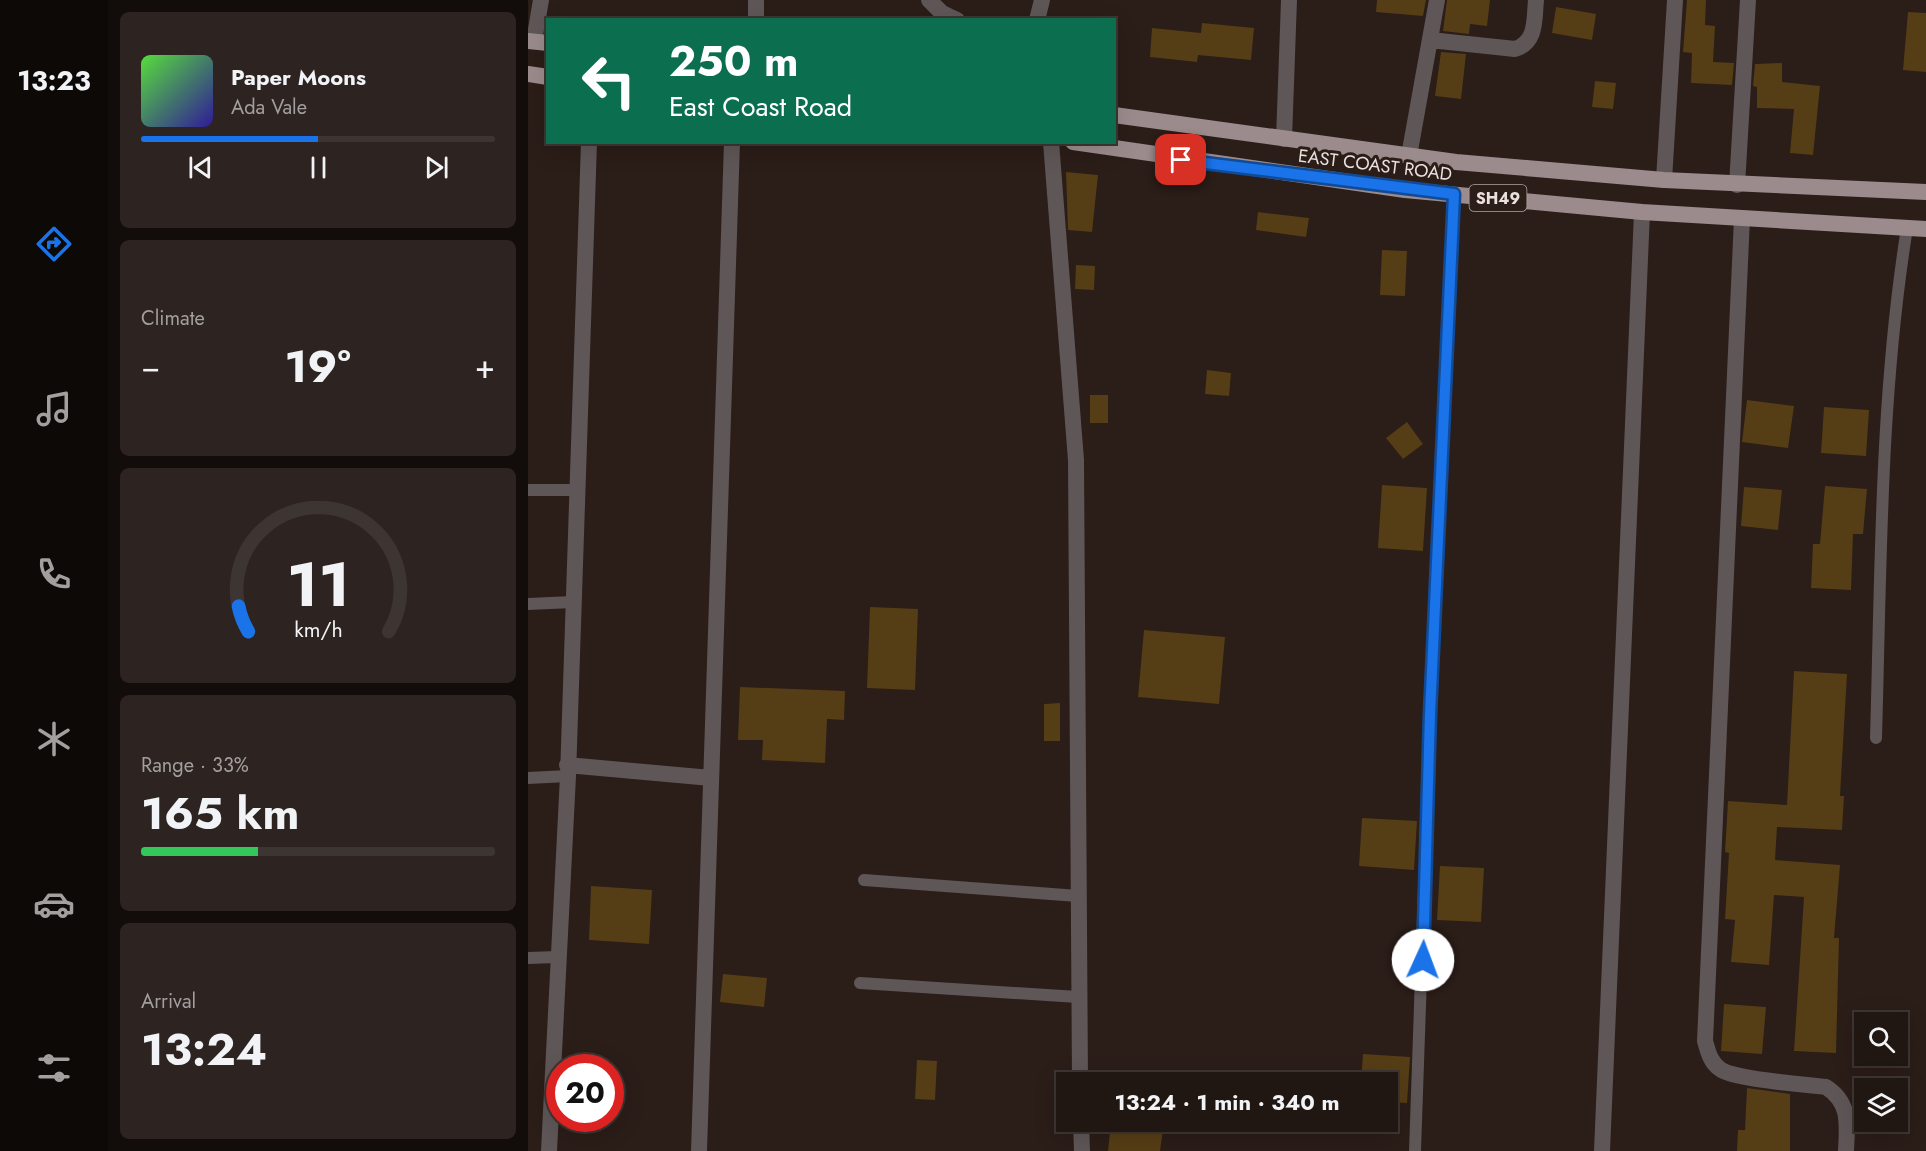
<!DOCTYPE html>
<html lang="en">
<head>
<meta charset="utf-8">
<style>
  :root { --surface:#201612; --page:#2d2320; --text:#f1f3f6; --muted:#a29f9f; --line:#3d3532; --accent:#1a73e8 }
  body { margin:0; font-family:Jost,sans-serif; background:var(--page); color:var(--text); height:100vh; display:flex; flex-direction:column; font-size:22px; white-space:nowrap }
  * { box-sizing:border-box; margin:0 }
  p { font-size:20px; color:var(--muted) }
  .icon { flex:none; width:33px; height:33px; fill:none; stroke:currentColor; stroke-width:2; stroke-linecap:round; stroke-linejoin:round }
  .map { position:relative; flex:1; overflow:hidden }
  .drawer { display:flex; flex-direction:column; gap:12px; padding:12px; background:#120c0a; width:420px }
  .drawer>* { flex:none }
  .banner { position:absolute; left:18px; top:18px; width:570px; height:126px; border-radius:0px; box-shadow:0 6px 24px #0002,0 0 0 2px var(--line); background:#0b6e4f; color:#fff; overflow:hidden }
  .controls { position:absolute; left:1326px; top:1012px; display:grid; gap:12px }
  .controls a { display:grid; place-items:center; width:54px; height:54px; border-radius:0px; background:var(--surface); box-shadow:0 6px 24px #0002,0 0 0 2px var(--line); font-size:30px }
  .speed { position:absolute; left:18px; top:1054px; display:flex; gap:12px; font-size:30px; font-weight:700; text-align:center }
  .speed>* { display:grid; place-content:center; width:78px; height:78px; border-radius:50%; background:var(--surface); box-shadow:0 6px 24px #0002,0 0 0 2px var(--line); line-height:1 }
  .speed .limit { border:9px solid #d22; background:#fff; color:#111 }
  .pin { position:absolute; display:grid; place-items:center; width:51px; height:51px; color:#fff; margin:-26px; border-radius:12px; box-shadow:0 3px 9px #0006 }
  .me { position:absolute; width:66px; margin:-33px; rotate:2deg; stroke-linejoin:round; filter:drop-shadow(0 0 4px #0008) }
  .turn { display:flex; align-items:center; gap:21px; height:126px; padding:0 24px; font-size:27px }
  .turn .icon { width:78px; height:78px; stroke-width:2.5 }
  .turn b { display:block; font-size:42px; line-height:51px }
  .big { font-size:45px; font-weight:700; line-height:1.1 }
  .drawer .tile { flex:1; display:flex; flex-direction:column; justify-content:center; gap:9px; min-width:0; padding:0 21px; border-radius:9px; background:var(--page) }
  .drawer .dial { align-items:center; gap:0 }
  .dial svg { height:156px; overflow:visible; fill:none; stroke:var(--line); stroke-width:7; stroke-linecap:round; text-anchor:middle }
  .dial text { fill:var(--text); stroke:none }
  .song { display:flex; align-items:center; gap:18px }
  .cover { width:72px; height:72px; border-radius:9px; background:linear-gradient(135deg,hsl(110 70% 55%),hsl(250 70% 35%)) }
  .played { height:6px; border-radius:3px; background:linear-gradient(90deg,var(--accent) 50%,var(--line) 50%) }
  .keys { display:flex; justify-content:space-around; direction:ltr }
  .heat { display:flex; justify-content:space-between; align-items:center; font-size:33px; direction:ltr }
  .charge { height:9px; border-radius:4px; background:linear-gradient(90deg,#34c759 33%,var(--line) 0) }
  .trip { position:absolute; left:528px; top:1072px; width:342px; height:60px; border-radius:0px; background:var(--surface); box-shadow:0 6px 24px #0002,0 0 0 2px var(--line); font-weight:700; line-height:60px; text-align:center }
  main { display:flex; flex:1; min-height:0 }
  .tabs { display:flex; flex-direction:column; width:108px; justify-content:space-around; align-items:center; background:#0d0907; color:var(--muted) }
  .tabs .icon { width:42px; height:42px }
  .tabs .selected { color:var(--accent) }
  .tabs b { font-size:27px; color:var(--text) }
  .map>svg:first-child { display:block }
</style>
</head>
<body>
<main>
<nav class="tabs">
<b>13:23</b>
<svg class="icon selected" aria-label="directions" viewBox="0 0 24 24"><path d="M12 3l9 9-9 9-9-9zM9 14v-3h6M13 9l2 2-2 2"/></svg>
<svg class="icon" aria-label="music" viewBox="0 0 24 24"><path d="M9 18V5l10-2v13"/><circle cx="6" cy="18" r="3"/><circle cx="16" cy="16" r="3"/></svg>
<svg class="icon" aria-label="phone" viewBox="0 0 24 24"><path d="M5 4h4l2 5-3 2q2 4 5 5l2-3 5 2v4C11 20 4 13 5 4z"/></svg>
<svg class="icon" aria-label="climate" viewBox="0 0 24 24"><path d="M12 3v18M4 7l16 10M4 17L20 7"/></svg>
<svg class="icon" aria-label="car" viewBox="0 0 24 24"><path d="M5 17H2v-5l4-1 3-4h7l3 4 3 1v5h-3M9 17h6M6 11h13"/><circle cx="7" cy="17" r="2"/><circle cx="17" cy="17" r="2"/></svg>
<svg class="icon" aria-label="filters" viewBox="0 0 24 24"><path d="M4 7h16M4 17h16"/><circle cx="9" cy="7" r="2"/><circle cx="15" cy="17" r="2"/></svg>
</nav>
<section class="drawer">
<div class="tile">
<div class="song"><i class="cover"></i><div><b>Paper Moons</b><p>Ada Vale</p></div></div>
<div class="played"></div>
<div class="keys"><svg class="icon" aria-label="previous" viewBox="0 0 24 24"><path d="M18 5L8 12l10 7zM5 5v14"/></svg><svg class="icon" aria-label="pause" viewBox="0 0 24 24"><path d="M8 5v14M16 5v14"/></svg><svg class="icon" aria-label="next" viewBox="0 0 24 24"><path d="M6 5l10 7-10 7zM19 5v14"/></svg></div>
</div>
<div class="tile"><p>Climate</p>
<div class="heat"><a>−</a><b class="big">19°</b><a>+</a></div>
</div>
<div class="tile dial"><svg viewBox="0 0 100 80">
<path d="M14 69A42 42 0 1 1 86 69"/>
<path d="M14 69A42 42 0 0 1 9 56" stroke="#1a73e8"/>
<text x="50" y="56" font-size="32" font-weight="700">11</text>
<text x="50" y="72" font-size="11">km/h</text>
</svg></div>
<div class="tile"><p>Range · 33%</p><b class="big">165 km</b><div class="charge"></div></div>
<div class="tile"><p>Arrival</p><b class="big">13:24</b></div>
</section>
<div class="map">
<svg width="1398" height="1151" viewBox="0 0 1398 1151">
  <rect width="100%" height="100%" fill="#2b1d18"/>
  <!-- building -->
  <path fill="#553d15" d="M 849,0 L 898,0 L 895,16 L 848,12 Z
    M 919,0 L 962,0 L 959,26 L 942,24 L 941,34 L 915,31 Z
    M 1159,0 L 1178,0 L 1177,25 L 1187,26 L 1185,62 L 1206,63 L 1204,85 L 1163,83 L 1164,53 L 1155,52 Z
    M 1028,7 L 1068,14 L 1064,40 L 1024,33 Z
    M 1380,12 L 1398,13 L 1398,72 L 1375,70 Z
    M 674,23 L 726,28 L 723,60 L 670,55 L 669,62 L 622,57 L 624,28 L 673,33 Z
    M 913,52 L 938,54 L 933,99 L 907,96 Z
    M 1254,63 L 1254,82 L 1292,86 L 1285,155 L 1262,153 L 1266,109 L 1229,108 L 1229,87 L 1225,86 L 1227,64 Z
    M 1067,81 L 1088,83 L 1085,109 L 1064,107 Z
    M 538,172 L 570,175 L 564,232 L 540,230 Z
    M 730,212 L 781,218 L 778,237 L 728,230 Z
    M 854,250 L 879,251 L 877,296 L 852,295 Z
    M 548,265 L 567,266 L 566,290 L 547,289 Z
    M 679,370 L 703,373 L 701,396 L 677,394 Z
    M 562,395 L 580,395 L 580,423 L 562,423 Z
    M 1219,400 L 1266,406 L 1260,448 L 1214,442 Z
    M 1296,407 L 1341,410 L 1338,456 L 1293,453 Z
    M 879,422 L 895,444 L 875,459 L 858,438 Z
    M 854,485 L 899,488 L 895,551 L 850,548 Z
    M 1297,486 L 1339,489 L 1335,534 L 1325,534 L 1323,590 L 1283,588 L 1285,544 L 1292,544 Z
    M 1216,487 L 1254,490 L 1250,530 L 1213,526 Z
    M 342,607 L 390,609 L 387,690 L 339,688 Z
    M 616,630 L 697,637 L 691,704 L 610,697 Z
    M 1266,671 L 1319,674 L 1312,796 L 1316,796 L 1314,830 L 1249,827 L 1247,860 L 1312,865 L 1306,938 L 1311,938 L 1308,1053 L 1266,1051 L 1276,897 L 1246,895 L 1241,965 L 1203,962 L 1207,920 L 1197,919 L 1201,853 L 1197,852 L 1200,801 L 1259,805 Z
    M 212,687 L 317,691 L 316,720 L 299,719 L 297,763 L 234,760 L 235,740 L 210,740 Z
    M 532,703 L 532,741 L 516,741 L 516,704 Z
    M 834,818 L 889,821 L 886,870 L 831,866 Z
    M 912,866 L 956,868 L 953,922 L 909,920 Z
    M 63,886 L 124,890 L 121,944 L 61,940 Z
    M 195,974 L 239,978 L 236,1007 L 192,1002 Z
    M 1196,1004 L 1238,1007 L 1234,1054 L 1193,1051 Z
    M 835,1054 L 882,1057 L 879,1103 L 860,1102 L 860,1083 L 833,1083 Z
    M 389,1060 L 409,1061 L 407,1100 L 387,1099 Z
    M 1219,1088 L 1262,1094 L 1262,1151 L 1209,1151 L 1210,1130 L 1217,1130 Z
    M 583,1122 L 636,1122 L 632,1151 L 580,1151 Z"/>
  <g fill="none" stroke-linecap="round" stroke-linejoin="round">
    <!-- service -->
    <path stroke="#5e5657" stroke-width="12" d="M 0,490 L 51,490
      M 0,604 L 45,602
      M 1348,738 C 1353,567 1352,396 1379,228
      M 0,778 L 40,776
      M 336,880 L 550,896
      M 0,958 L 29,957
      M 332,983 L 550,997
      M 887,1151 L 902,714 L 926,194"/>
    <!-- minor -->
    <path stroke="#5e5657" stroke-width="16" d="M 401,0 L 414,13 L 429,20
      M 228,20 L 228,0
      M 509,20 L 514,0
      M 902,40 L 987,49 C 1009,42 1006,20 1008,0
      M 6,41 L 13,0
      M 756,139 L 761,0
      M 523,142 L 548,460 L 552,1083
      M 881,156 L 909,0
      M 1136,180 L 1147,0
      M 1209,185 L 1220,0
      M 1214,218 L 1177,1041 C 1180,1051 1182,1062 1192,1069 C 1207,1080 1276,1084 1298,1087 C 1323,1103 1319,1125 1318,1151
      M 39,765 L 183,778
      M 553,1122 L 554,1151
      M 21,1151 L 40,776 L 61,142
      M 171,1151 L 204,142
      M 1074,1151 L 1114,212"/>
    <!-- primary -->
    <path stroke="#9b8b8c" stroke-width="16" d="M 0,41 L 20,43
      M 0,74 L 20,77
      M 586,115 L 928,162 L 1136,180 L 1398,192
      M 545,142 L 877,190 L 1114,212 L 1398,229"/>
  </g>
  <g fill="none" stroke-linecap="round" stroke-linejoin="round">
    <defs>
      <path id="route" d="M 653,160 L 926,194 L 902,714 L 895,960"/>
    </defs>
    <!-- route casing -->
    <use href="#route" stroke="#114b97" stroke-width="15"/>
    <!-- route -->
    <use href="#route" stroke="#1a73e8" stroke-width="10"/>
  </g>
  <g text-anchor="middle" stroke-width="6" stroke-linejoin="round" paint-order="stroke">
    <!-- shield labels -->
    <rect fill="#2b1d18" stroke="#b1a6a2" stroke-width="1.5" x="941.5" y="185" width="57" height="26" rx="4.5"/>
    <g font-size="16" font-weight="bold" fill="#eae1dd">
      <text x="970" y="204">SH49</text>
    </g>
    <!-- street labels -->
    <g font-size="18" fill="#eae1dd" stroke="#2b1d18">
      <text transform="translate(847 165) rotate(7)" y="6">EAST COAST ROAD</text>
    </g>
  </g>
</svg>
<div class="controls">
<a><svg class="icon" aria-label="search" viewBox="0 0 24 24"><circle cx="10" cy="10" r="6"/><path d="M15 15l6 6"/></svg></a>
<a><svg class="icon" aria-label="layers" viewBox="0 0 24 24"><path d="M12 4l9 5-9 5-9-5zM3 14l9 5 9-5"/></svg></a>
</div>
<div class="speed"><div class="limit">20</div></div>
<div class="pin" style="left:653px;top:160px;background:#d93025"><svg class="icon" aria-label="arrive" viewBox="0 0 24 24"><path d="M6 21V4h12l-3 4 3 4H6"/></svg></div>
<svg class="me" style="left:895px;top:960px" viewBox="-20 -20 40 40"><circle r="19" fill="#fff"/><path d="M0-13L10 11 0 6-10 11z" fill="#1a73e8"/></svg>
<div class="trip">13:24 · 1 min · 340 m</div>
<div class="banner">
<div class="turn"><svg class="icon" aria-label="left" viewBox="0 0 24 24"><path d="M17 20v-9H6M10 6l-5 5 5 5"/></svg><div><b>250 m</b>East Coast Road</div></div>
</div>
</div>
</main>
</body>
</html>
